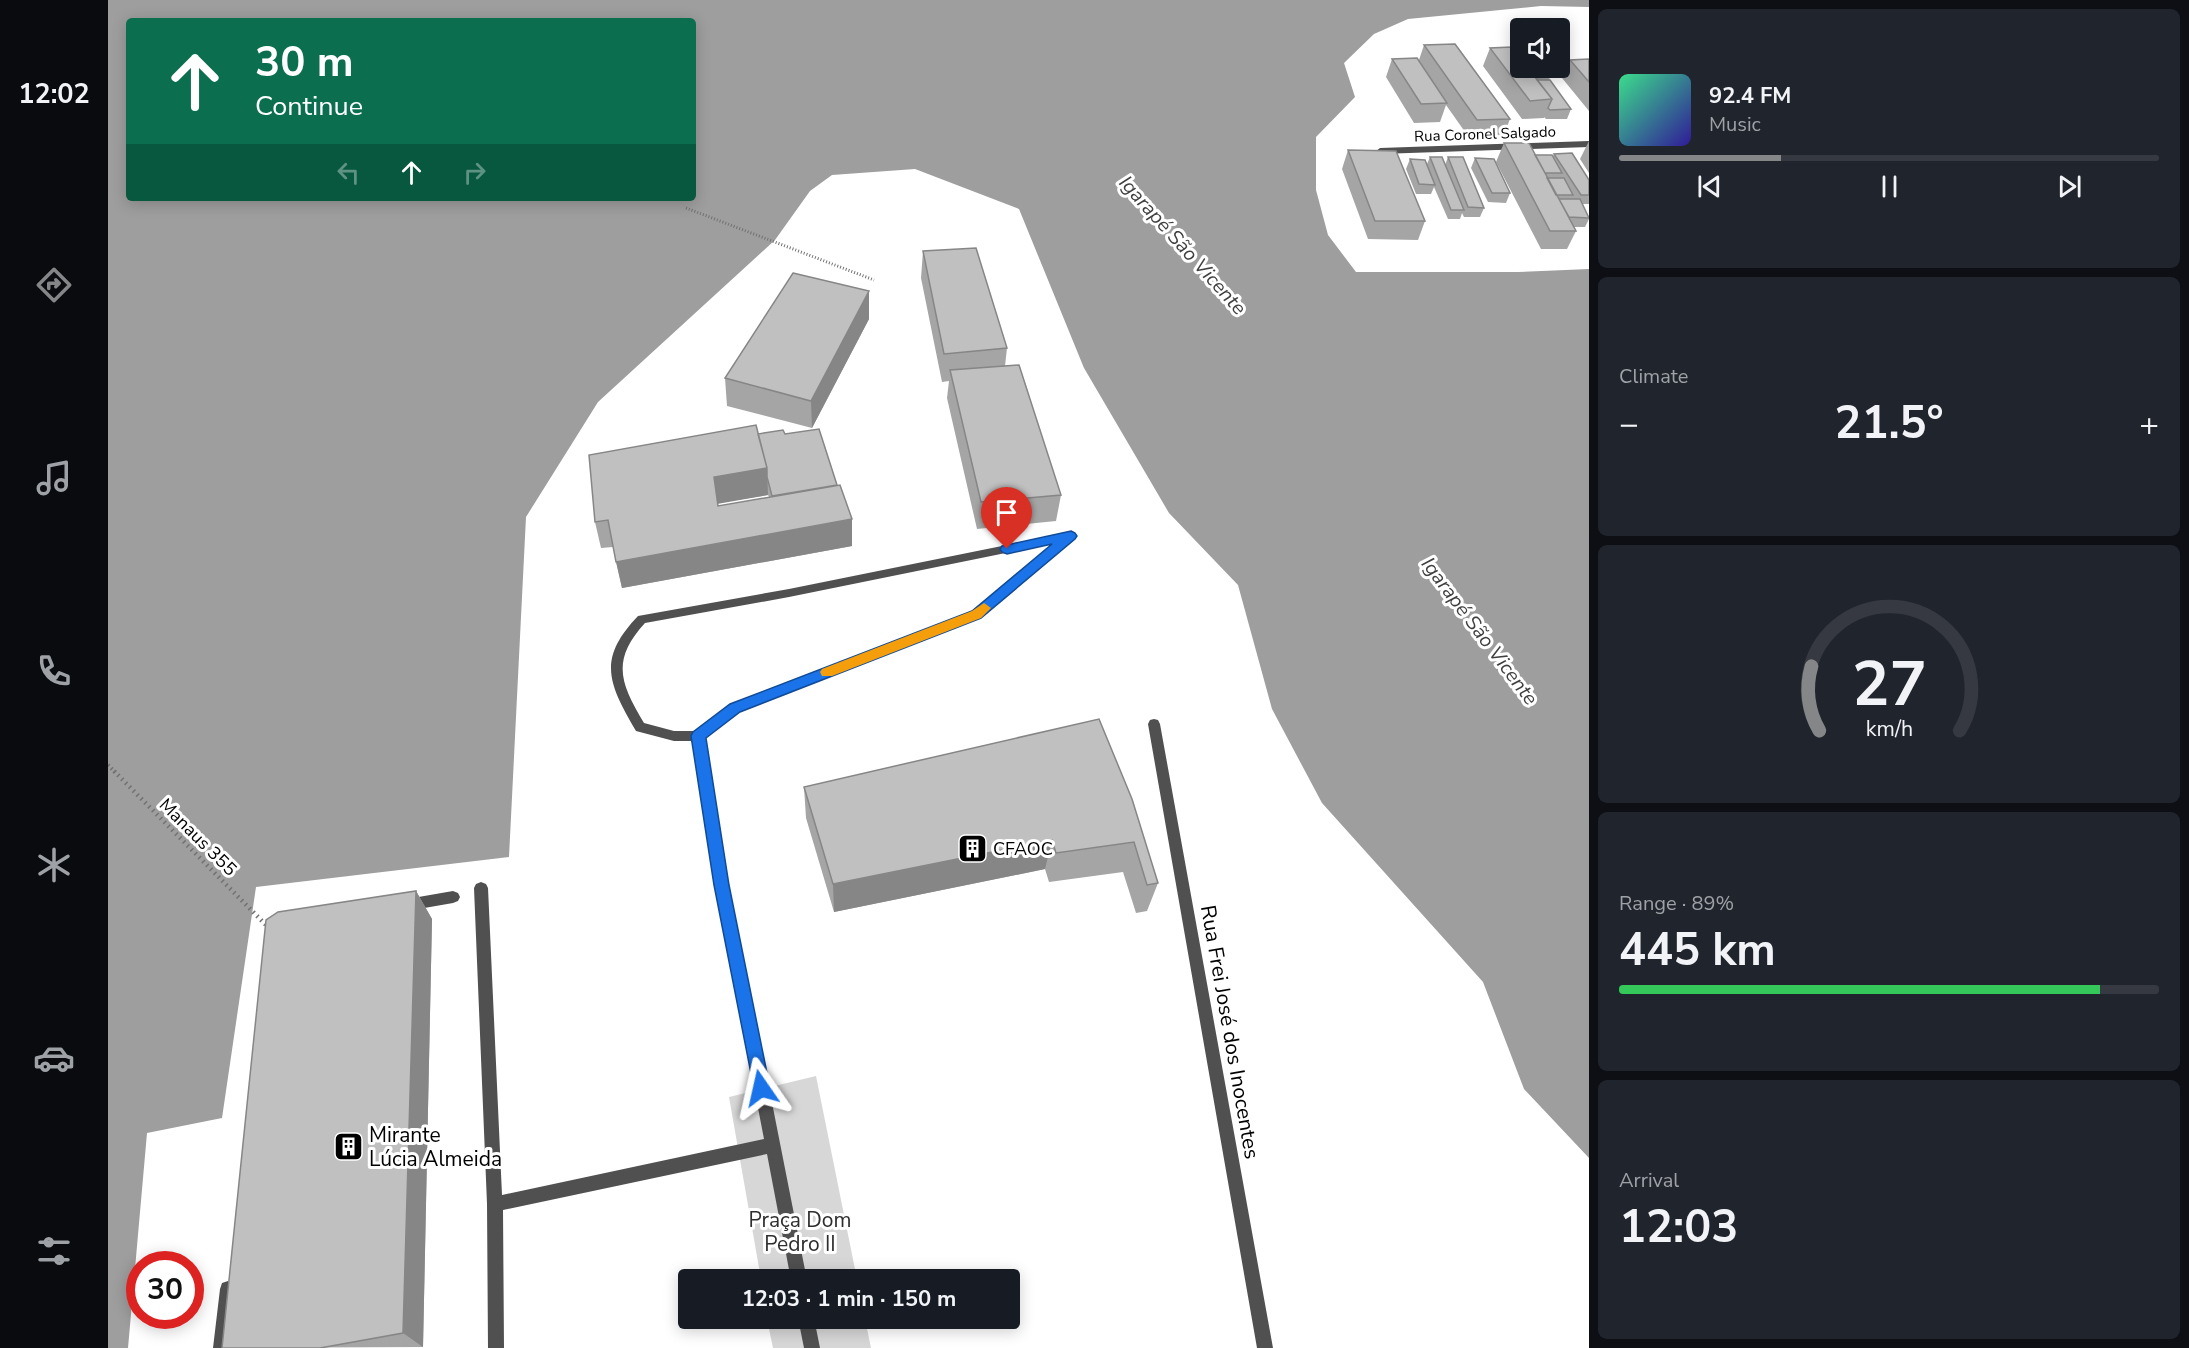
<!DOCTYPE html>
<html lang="en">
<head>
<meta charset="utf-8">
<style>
  :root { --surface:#171b24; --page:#20242c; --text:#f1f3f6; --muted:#9ea1a6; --line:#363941; --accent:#858687 }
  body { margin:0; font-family:"Nunito Sans",sans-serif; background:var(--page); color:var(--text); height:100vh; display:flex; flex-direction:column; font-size:22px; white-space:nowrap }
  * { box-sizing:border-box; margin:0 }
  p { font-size:20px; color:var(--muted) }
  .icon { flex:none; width:33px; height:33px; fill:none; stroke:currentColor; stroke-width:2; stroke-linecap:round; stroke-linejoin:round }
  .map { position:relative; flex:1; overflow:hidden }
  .drawer { display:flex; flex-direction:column; gap:9px; padding:9px; background:#0d0f14; width:600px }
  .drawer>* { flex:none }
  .banner { position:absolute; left:18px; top:18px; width:570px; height:183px; border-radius:6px; box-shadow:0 3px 15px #0003; background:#0b6e4f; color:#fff; overflow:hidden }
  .fabs { position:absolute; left:1402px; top:18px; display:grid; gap:12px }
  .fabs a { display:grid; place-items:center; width:60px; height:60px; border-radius:6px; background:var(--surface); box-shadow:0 3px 15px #0003; font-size:30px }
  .speed { position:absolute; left:18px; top:1251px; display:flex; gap:12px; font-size:30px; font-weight:700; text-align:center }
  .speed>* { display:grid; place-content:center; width:78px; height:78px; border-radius:50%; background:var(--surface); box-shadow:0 3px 15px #0003; line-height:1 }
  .speed .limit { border:9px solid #d22; background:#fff; color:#111 }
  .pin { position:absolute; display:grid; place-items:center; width:51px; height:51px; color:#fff; margin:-62px -26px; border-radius:50% 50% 50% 0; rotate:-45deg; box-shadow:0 0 6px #0007 }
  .pin .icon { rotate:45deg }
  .me { position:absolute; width:66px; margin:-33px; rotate:349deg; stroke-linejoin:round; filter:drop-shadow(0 0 4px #0008) }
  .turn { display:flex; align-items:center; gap:21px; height:126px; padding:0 30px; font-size:27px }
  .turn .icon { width:78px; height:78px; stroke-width:2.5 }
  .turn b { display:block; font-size:42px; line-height:51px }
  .lanes { display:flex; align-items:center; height:57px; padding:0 30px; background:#0003; justify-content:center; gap:30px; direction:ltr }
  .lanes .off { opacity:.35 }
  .big { font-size:45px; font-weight:700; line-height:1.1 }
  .drawer .card { flex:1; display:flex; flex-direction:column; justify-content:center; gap:9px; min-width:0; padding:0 21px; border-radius:9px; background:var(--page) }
  .drawer .dial { align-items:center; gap:0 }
  .dial svg { height:156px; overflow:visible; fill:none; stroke:var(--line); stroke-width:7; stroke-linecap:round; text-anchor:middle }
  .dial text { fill:var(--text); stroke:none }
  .song { display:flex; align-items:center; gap:18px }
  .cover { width:72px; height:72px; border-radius:9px; background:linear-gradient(135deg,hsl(150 70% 55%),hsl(250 70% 35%)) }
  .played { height:6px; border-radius:3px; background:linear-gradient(90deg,var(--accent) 30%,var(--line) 30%) }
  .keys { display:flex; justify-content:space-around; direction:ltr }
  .heat { display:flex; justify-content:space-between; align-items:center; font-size:33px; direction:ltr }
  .charge { height:9px; border-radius:4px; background:linear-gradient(90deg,#34c759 89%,var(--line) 0) }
  .trip { position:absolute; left:570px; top:1269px; width:342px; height:60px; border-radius:6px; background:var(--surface); box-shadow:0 3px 15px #0003; font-weight:700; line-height:60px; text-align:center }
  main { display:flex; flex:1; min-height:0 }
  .tab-bar { display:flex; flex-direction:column; width:108px; justify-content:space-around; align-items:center; background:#090b0e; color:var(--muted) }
  .tab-bar .icon { width:42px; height:42px }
  .tab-bar .current { color:var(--accent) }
  .tab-bar b { font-size:27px; color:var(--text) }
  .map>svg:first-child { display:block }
</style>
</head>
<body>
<main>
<nav class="tab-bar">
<b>12:02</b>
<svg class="icon current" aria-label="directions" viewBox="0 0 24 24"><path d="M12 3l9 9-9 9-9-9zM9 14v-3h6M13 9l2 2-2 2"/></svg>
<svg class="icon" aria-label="music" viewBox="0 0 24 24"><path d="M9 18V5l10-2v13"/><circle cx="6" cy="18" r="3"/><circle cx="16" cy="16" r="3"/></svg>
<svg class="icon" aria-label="phone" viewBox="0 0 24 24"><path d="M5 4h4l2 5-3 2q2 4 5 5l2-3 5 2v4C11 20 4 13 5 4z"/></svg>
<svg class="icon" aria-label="climate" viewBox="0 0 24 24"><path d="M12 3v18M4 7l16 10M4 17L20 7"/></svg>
<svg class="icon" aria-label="car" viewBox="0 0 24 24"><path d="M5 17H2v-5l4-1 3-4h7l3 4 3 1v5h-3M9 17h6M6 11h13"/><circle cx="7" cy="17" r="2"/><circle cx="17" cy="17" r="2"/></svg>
<svg class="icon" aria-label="filters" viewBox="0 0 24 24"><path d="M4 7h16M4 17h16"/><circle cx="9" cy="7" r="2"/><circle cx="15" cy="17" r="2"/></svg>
</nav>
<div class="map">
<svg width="1481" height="1348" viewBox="0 0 1481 1348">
  <rect width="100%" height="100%" fill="#fff"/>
  <!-- green -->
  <path fill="#d7d7d7" d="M 708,1076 L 749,1279 L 653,1279 L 621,1097 Z
    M 659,1319 L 757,1319 L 763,1348 L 665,1348 Z"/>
  <!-- water -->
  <path fill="#9e9e9e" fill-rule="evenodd" d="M 0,0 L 1481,0 L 1481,7 L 1433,6 L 1300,19 L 1266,34 L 1236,63 L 1247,97 L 1208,137 L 1208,190 L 1220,235 L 1248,272 L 1410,272 L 1481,269 L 1481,1158 L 1416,1089 L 1375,982 L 1214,803 L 1164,709 L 1130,585 L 1061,513 L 976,368 L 911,209 L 807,169 L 724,175 L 702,191 L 667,240 L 490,402 L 418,517 L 401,857 L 148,887 L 114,1118 L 39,1133 L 20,1348 L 0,1348 ZM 21,21 L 585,21 L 585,198 L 21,198 Z"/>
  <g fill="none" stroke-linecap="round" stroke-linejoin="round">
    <!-- path-far2 -->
    <path stroke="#727272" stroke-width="3" stroke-dasharray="1 2" stroke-linecap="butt" d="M 578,208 L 766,280"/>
    <!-- path-far1 -->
    <path stroke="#727272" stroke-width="4" stroke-dasharray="1.5 3" stroke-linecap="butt" d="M 0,765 L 8,773"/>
    <!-- path -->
    <path stroke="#727272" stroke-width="4.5" stroke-dasharray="1.5 4" stroke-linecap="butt" d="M 6,771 L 160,927"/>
    <!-- service -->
    <path fill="#505050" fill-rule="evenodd" d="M 963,532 L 969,536 L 966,540 L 872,617 L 631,712 L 597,738 L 621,885 L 619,889 L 614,891 L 609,889 L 585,741 L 566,741 L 528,731 C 500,683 489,659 530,616 L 681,589 ZM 947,543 L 864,611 L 623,704 L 588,731 L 566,731 L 536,723 C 512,683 503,660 537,623 L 681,597 Z"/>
    <!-- pedestrian -->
    <path fill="#505050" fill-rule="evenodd" d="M 345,891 L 350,893 L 352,897 L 350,901 L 345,903 L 299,911 L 294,909 L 292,905 L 294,901 L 299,899 Z
      M 120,1281 L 126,1283 L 128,1289 L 121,1348 L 105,1348 L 112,1289 L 114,1283 Z"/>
    <!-- minor -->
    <path fill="#505050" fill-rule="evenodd" d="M 1481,141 L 1481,147 L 1272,154 L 1268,151 L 1272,148 Z
      M 1046,719 L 1050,720 L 1052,724 L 1165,1348 L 1149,1348 L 1040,724 L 1042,720 Z
      M 614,879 L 619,881 L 621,885 L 699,1280 L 683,1280 L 659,1154 L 395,1210 L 396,1348 L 380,1348 L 379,1204 L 366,888 L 368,884 L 373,882 L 378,884 L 380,888 L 394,1195 L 656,1139 L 607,885 L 609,881 Z
      M 690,1318 L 706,1318 L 712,1348 L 696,1348 Z"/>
  </g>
  <!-- wall -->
  <path fill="#a5a5a5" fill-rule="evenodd" d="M 1316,45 L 1402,119 L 1395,137 L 1362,139 L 1338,105 L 1332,122 L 1306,123 L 1278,77 L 1284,59 L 1311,60 Z
    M 1382,48 L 1413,68 L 1442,77 L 1441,80 L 1463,109 L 1459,119 L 1438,119 L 1436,117 L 1436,118 L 1414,119 L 1375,66 Z
    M 1481,59 L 1481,111 L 1454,78 L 1462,60 Z
    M 1481,141 L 1481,173 L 1472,159 Z
    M 1396,143 L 1427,155 L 1445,156 L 1446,154 L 1481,180 L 1481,204 L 1474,204 L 1481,217 L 1481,219 L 1477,227 L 1466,227 L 1468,231 L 1459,249 L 1433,249 L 1388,162 Z
    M 1240,150 L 1317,221 L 1310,240 L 1260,239 L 1234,169 Z
    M 1322,157 L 1337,165 L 1340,157 L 1376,208 L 1372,217 L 1356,217 L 1354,213 L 1352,219 L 1340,219 L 1326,187 L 1323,194 L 1308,194 L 1298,169 L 1302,159 L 1319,164 Z
    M 1367,158 L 1402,193 L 1398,203 L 1380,202 L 1363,168 Z
    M 815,251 L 899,348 L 897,366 L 953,495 L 948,521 L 869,529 L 839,398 L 841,381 L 834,382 L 813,278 Z
    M 761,291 L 761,319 L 704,428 L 619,406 L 617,378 Z
    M 650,434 L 677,434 L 744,546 L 514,588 L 505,547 L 493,548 L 487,522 ZM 660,495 L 661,497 L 610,506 L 610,503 Z
    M 991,719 L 1050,883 L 1039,911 L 1028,913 L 1015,872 L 941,882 L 937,869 L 726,912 L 698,818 L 696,787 Z
    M 308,891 L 324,919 L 315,1347 L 114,1348 Z"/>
  <!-- shaded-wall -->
  <path fill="#868686" d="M 761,291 L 761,319 L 704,428 L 703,401 Z
    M 659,468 L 660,495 L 609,504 L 606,477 Z
    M 744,519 L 744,546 L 514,588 L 508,562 Z
    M 944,840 L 937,869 L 726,912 L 725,884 Z
    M 308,891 L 324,919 L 315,1347 L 295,1333 Z"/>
  <!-- building -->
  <path fill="#c0c0c0" stroke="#868686" stroke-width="1.5" d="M 1347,44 L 1402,119 L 1369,120 L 1316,45 Z
    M 1404,47 L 1413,59 L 1413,68 L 1420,68 L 1444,99 L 1422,101 L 1382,48 Z
    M 1309,58 L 1339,103 L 1313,104 L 1284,59 Z
    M 1481,59 L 1481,82 L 1462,60 Z
    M 1420,68 L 1434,68 L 1442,77 L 1428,78 Z
    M 1429,80 L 1442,80 L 1463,109 L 1442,110 L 1440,108 L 1444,99 Z
    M 1396,143 L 1421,143 L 1468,231 L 1442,231 Z
    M 1240,150 L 1288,151 L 1317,221 L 1267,221 Z
    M 1464,153 L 1481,180 L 1481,195 L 1473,195 L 1446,154 Z
    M 1427,155 L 1444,155 L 1454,173 L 1437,173 Z
    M 1322,157 L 1334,157 L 1356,210 L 1343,210 Z
    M 1340,157 L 1355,157 L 1376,208 L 1360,207 Z
    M 1367,158 L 1386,159 L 1402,193 L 1384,193 Z
    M 1302,159 L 1317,160 L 1327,185 L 1311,184 Z
    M 1439,178 L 1456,178 L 1465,195 L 1448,195 Z
    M 1451,199 L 1472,199 L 1481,218 L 1461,217 Z
    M 868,248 L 899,348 L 836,354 L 815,251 Z
    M 685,273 L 761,291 L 703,401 L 617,378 Z
    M 911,365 L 953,495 L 873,502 L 842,370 Z
    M 648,425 L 659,468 L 606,477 L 610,506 L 732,485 L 744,519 L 508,562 L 500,520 L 487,522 L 481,455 Z
    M 711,429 L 729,485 L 664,496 L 659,477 L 659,468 L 650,434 L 675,430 L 677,434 Z
    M 991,719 L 1024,799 L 1050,883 L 1039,885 L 1026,842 L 948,853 L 944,840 L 725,884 L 696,787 Z
    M 308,891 L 295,1333 L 212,1348 L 114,1348 L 158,920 L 170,912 Z"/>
  <!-- route -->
  <path fill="#1a73e8" stroke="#114b97" stroke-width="1.5" d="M 963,531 L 967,533 L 969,536 L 967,539 L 873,618 L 632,712 L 598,738 L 621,885 L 662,1088 L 659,1094 L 653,1096 L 647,1094 L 606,885 L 583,736 L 585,732 L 622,704 L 864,611 L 944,544 L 899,554 L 894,552 L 892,549 L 894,546 Z"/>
  <!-- slow -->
  <path fill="#f59e0b" d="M 876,603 L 883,608 L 873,618 L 724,676 L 714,676 L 712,672 L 714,669 L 864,611 Z"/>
  <!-- icons -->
  <defs>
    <symbol id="building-square" viewBox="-11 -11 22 22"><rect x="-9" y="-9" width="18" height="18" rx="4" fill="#000" stroke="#fff"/><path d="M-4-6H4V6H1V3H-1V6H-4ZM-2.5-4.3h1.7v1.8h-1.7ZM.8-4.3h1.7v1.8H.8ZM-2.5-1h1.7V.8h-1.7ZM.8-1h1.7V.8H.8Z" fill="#fff"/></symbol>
  </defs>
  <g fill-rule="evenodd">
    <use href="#building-square" x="848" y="832" width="33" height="33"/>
    <use href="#building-square" x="224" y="1130" width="33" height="33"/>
  </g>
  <g text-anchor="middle" stroke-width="6" stroke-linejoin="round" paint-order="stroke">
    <!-- far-street labels -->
    <g font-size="15" fill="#000" stroke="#fff">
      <text transform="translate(1377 134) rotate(-2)" y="5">Rua Coronel Salgado</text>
    </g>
    <!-- street labels -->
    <g font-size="18" fill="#000" stroke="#fff">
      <text transform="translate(90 837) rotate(45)" y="6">Manaus 355</text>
    </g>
    <!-- poi labels -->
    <g font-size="18" fill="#000" stroke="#fff" text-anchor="start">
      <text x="885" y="855">CFAOC</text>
    </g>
    <!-- water labels -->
    <g font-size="20" font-style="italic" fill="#3f3f3f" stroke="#fff">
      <text transform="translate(1075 245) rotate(48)" y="7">Igarapé São Vicente</text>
      <text transform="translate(1372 631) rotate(53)" y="7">Igarapé São Vicente</text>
    </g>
    <!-- near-street labels -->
    <g font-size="21" fill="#000" stroke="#fff">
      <text transform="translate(1122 1032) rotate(80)" y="7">Rua Frei José dos Inocentes</text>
    </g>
    <!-- near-poi labels -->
    <g font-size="21" fill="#000" stroke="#fff" text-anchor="start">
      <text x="261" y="1142">Mirante<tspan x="261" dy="24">Lúcia Almeida</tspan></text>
    </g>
    <!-- near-park labels -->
    <g font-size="21" fill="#2e2e2e" stroke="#fff">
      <text x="692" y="1227">Praça Dom<tspan x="692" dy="24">Pedro II</tspan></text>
    </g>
  </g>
</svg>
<div class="fabs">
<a><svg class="icon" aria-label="sound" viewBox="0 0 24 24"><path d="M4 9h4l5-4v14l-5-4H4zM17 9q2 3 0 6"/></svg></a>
</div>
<div class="speed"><div class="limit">30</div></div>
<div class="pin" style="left:899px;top:549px;background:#d93025"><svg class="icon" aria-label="arrive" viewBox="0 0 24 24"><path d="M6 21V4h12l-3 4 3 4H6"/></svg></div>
<svg class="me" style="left:653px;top:1088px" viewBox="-20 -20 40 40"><path d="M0-17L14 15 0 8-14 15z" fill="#1a73e8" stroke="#fff" stroke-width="4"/></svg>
<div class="trip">12:03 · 1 min · 150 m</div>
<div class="banner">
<div class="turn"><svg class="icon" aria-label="ahead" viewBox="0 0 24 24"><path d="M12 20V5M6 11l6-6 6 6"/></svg><div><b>30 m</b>Continue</div></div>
<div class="lanes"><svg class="icon off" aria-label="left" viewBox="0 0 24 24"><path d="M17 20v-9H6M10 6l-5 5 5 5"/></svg><svg class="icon" aria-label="ahead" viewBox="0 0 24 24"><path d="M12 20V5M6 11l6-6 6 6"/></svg><svg class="icon off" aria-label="right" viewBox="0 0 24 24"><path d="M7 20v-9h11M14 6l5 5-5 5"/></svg></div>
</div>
</div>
<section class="drawer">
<div class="card">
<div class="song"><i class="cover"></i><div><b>92.4 FM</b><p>Music</p></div></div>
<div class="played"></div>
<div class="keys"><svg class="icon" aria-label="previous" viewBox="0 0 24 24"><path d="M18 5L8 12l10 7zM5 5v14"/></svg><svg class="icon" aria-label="pause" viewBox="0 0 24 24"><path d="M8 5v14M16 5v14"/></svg><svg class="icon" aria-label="next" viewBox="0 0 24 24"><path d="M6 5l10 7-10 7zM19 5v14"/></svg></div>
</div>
<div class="card"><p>Climate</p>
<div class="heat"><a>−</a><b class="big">21.5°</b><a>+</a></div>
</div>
<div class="card dial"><svg viewBox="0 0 100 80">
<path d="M14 69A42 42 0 1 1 86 69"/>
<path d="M14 69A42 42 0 0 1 10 36" stroke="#858687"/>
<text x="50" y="56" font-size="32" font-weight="700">27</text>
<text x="50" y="72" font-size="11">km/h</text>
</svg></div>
<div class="card"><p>Range · 89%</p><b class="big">445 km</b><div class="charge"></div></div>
<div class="card"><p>Arrival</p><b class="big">12:03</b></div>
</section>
</main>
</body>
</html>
